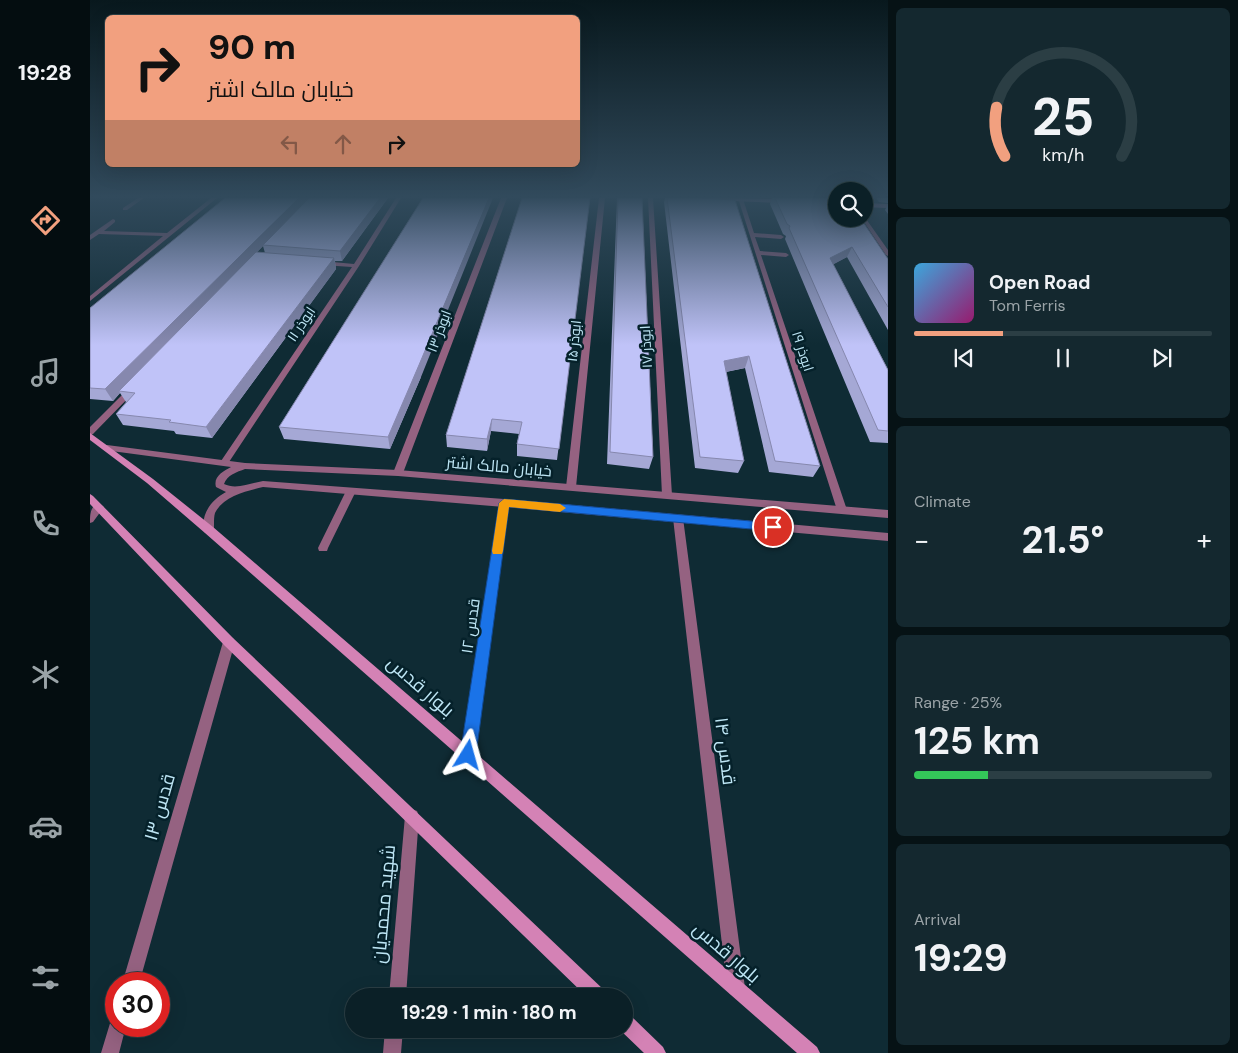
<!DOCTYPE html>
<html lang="en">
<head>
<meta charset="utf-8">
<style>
  :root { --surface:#0b2027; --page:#14282f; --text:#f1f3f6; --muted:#9aa3a7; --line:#2b3e44; --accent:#f2a07f }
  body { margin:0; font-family:"DM Sans",Cairo,sans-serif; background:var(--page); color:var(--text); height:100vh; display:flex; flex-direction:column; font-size:19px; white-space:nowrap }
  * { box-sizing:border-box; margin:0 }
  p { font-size:16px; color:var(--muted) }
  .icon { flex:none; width:28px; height:28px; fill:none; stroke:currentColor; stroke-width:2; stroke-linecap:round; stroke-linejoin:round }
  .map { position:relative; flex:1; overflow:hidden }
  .panel { display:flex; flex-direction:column; gap:8px; padding:8px; background:#061215; width:350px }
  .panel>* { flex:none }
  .banner { position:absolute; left:15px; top:15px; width:475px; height:152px; border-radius:8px; box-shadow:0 5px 20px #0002,0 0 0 1px var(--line); background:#f2a07f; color:#111; overflow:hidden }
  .controls { position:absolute; left:738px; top:182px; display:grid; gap:10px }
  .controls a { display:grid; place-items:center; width:45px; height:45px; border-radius:50%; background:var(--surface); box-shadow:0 5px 20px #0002,0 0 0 1px var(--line); font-size:25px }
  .speed { position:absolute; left:15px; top:972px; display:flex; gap:10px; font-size:25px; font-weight:700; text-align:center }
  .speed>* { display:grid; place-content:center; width:65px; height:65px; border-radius:50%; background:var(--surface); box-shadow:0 5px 20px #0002,0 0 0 1px var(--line); line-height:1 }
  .speed .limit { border:8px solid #d22; background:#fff; color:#111 }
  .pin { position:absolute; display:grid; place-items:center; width:42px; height:42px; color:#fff; margin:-21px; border:2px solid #fff; border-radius:50%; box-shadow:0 1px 5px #0007 }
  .me { position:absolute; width:55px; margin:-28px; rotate:8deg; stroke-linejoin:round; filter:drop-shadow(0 0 4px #0008) }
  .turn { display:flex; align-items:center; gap:18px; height:105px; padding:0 20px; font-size:22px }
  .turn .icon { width:65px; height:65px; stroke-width:2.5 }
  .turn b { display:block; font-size:35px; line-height:42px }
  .lanes { display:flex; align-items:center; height:48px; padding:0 20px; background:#0003; justify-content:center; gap:25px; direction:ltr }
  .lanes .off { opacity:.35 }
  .big { font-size:38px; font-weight:700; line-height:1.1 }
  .panel .card { flex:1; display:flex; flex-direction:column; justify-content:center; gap:8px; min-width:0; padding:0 18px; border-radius:8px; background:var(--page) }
  .panel .dial { align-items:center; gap:0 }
  .dial svg { height:130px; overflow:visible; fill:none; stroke:var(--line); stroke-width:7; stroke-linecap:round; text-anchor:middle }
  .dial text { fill:var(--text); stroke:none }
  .song { display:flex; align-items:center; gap:15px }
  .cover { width:60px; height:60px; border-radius:8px; background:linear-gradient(135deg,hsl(200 70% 55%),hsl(320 70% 35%)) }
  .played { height:5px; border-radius:2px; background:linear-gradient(90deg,var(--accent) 30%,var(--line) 30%) }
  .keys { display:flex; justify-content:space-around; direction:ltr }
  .heat { display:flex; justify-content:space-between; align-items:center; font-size:28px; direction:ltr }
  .charge { height:8px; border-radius:4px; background:linear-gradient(90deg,#34c759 25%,var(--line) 0) }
  .trip { position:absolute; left:255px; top:988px; width:288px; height:50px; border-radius:25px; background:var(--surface); box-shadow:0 5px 20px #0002,0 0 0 1px var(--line); font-weight:700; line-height:50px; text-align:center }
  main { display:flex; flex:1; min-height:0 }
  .dock { display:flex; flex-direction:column; width:90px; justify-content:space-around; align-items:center; background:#040d10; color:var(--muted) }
  .dock .icon { width:35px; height:35px }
  .dock .selected { color:var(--accent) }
  .dock b { font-size:22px; color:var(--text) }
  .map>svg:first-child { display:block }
</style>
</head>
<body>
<main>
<nav class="dock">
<b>19:28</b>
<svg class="icon selected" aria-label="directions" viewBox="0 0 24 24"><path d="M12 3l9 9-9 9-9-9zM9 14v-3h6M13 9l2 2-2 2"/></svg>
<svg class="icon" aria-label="music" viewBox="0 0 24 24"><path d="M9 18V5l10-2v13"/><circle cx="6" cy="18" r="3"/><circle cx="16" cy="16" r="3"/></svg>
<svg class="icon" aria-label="phone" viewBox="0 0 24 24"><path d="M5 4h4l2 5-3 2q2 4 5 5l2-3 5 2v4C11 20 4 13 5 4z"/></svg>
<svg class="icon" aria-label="climate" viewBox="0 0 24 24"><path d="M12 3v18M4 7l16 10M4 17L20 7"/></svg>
<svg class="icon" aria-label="car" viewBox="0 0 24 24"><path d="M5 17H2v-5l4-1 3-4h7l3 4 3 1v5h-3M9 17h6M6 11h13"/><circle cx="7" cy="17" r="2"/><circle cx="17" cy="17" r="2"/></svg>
<svg class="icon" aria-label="filters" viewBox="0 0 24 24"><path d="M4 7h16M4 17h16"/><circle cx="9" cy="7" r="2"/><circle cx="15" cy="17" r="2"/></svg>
</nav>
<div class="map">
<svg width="798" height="1053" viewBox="0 0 798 1053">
  <rect width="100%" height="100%" fill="#0f2b34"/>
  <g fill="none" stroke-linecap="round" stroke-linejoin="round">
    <!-- minor -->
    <path fill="#956281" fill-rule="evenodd" d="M 48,198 L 54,198 L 37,210 L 33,210 L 33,208 Z
      M 121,198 L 127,198 L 0,301 L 0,296 L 73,236 L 9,234 L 0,240 L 0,235 L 23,219 L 25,220 L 25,222 L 14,231 L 77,233 Z
      M 306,198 L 311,198 L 269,266 L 137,465 L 131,465 L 129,463 L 131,461 L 262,267 L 232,265 L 229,263 L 232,261 L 264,264 Z
      M 411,198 L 417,198 L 313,473 L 311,475 L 305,475 L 303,473 Z
      M 509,198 L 515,198 L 486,487 L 481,490 L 476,487 Z
      M 558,198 L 563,198 L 582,495 L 577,498 L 572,495 Z
      M 648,198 L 653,199 L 664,233 L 691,235 L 694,237 L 691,239 L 665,237 L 670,251 L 696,253 L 699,255 L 696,257 L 671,255 L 757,510 L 755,513 L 752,514 L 747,510 Z
      M 774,216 L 798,250 L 798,256 L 796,255 L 772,219 L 774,219 Z
      M 39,388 L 42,388 L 46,390 L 3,434 L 0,435 L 0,427 Z
      M 261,488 L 266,491 L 238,548 L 237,551 L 229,551 L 228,548 L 256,491 Z
      M 414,499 L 419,503 L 385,755 L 383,760 L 378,762 L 373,760 L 371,755 L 409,503 Z
      M 9,503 L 14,507 L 3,522 L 0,523 C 0,515 0,506 9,503 Z
      M 588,514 L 593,518 L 655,988 L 652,994 L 646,997 L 640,994 L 637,988 L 583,518 Z
      M 139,637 L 143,638 L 145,642 L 49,984 L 32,984 L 133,642 L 135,638 Z
      M 26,1018 L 26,1026 L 36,1026 L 29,1053 L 11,1053 L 21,1020 Z"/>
    <!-- tertiary -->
    <path fill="#956281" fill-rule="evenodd" d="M 17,445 L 155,463 L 308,470 L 798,510 L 798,518 L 308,476 L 155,469 C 147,472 137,475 134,484 C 146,490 161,483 173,481 L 414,499 L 798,533 L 798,541 L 414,507 L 173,487 C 157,491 133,496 125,513 C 123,520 125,527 123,533 L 115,533 C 109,516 121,500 136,492 L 126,487 C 123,477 133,471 141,467 L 14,450 L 13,448 L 14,446 Z
      M 322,809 L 327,811 L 329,816 L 316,996 L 299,996 L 315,816 L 317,811 Z
      M 295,1029 L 313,1029 L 311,1053 L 293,1053 Z"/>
    <!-- secondary -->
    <path fill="#d482b5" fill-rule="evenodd" d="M 616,198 L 694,199 L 697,201 L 694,203 L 618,200 Z
      M 774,203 L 798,204 L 798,208 L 774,207 Z
      M 0,433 L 63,479 L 123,527 L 727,1047 L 730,1053 L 707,1053 L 115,533 L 57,483 L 0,440 Z
      M 0,494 L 3,496 L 143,638 L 514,990 L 516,996 L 496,996 L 135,646 L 0,504 Z
      M 534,1012 L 540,1015 L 573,1047 L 576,1053 L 554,1053 L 529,1029 L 534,1029 Z"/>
  </g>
  <!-- wall -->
  <path fill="#a5a8d5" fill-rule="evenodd" d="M 298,198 L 252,261 L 245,261 L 246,269 L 122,438 L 86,434 L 84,431 L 33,425 L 26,414 L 36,402 L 30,393 L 23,401 L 0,399 L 0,308 ZM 173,246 L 175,253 L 167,252 Z
    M 500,198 L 467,460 L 427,456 L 427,444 L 429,434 L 401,431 L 397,451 L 357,447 L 356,435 Z
    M 527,198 L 552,198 L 563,457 L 559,469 L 517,464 Z
    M 575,198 L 608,198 L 730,466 L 723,477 L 679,472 L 655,368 L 636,372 L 654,461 L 648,473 L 605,468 L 574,202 Z
    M 678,198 L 746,198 L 798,259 L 798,330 L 757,257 L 743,264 L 798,370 L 798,443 L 780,442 L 695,239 L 696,236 L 693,234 L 680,204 L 682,198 Z
    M 786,198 L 798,198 L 798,203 L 789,202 Z
    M 798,204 L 798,214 L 795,210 Z
    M 331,377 L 300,449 L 194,439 L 189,427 Z"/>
  <!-- shaded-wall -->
  <path fill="#8688ae" d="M 209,198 L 220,198 L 173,245 L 173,246 L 32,391 L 29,391 L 30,393 L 23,401 L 15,389 Z
    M 290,198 L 298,198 L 252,261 L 250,251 Z
    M 399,198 L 403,198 L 331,377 L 300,449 L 298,437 Z
    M 762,247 L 757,257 L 735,269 L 740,258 Z
    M 244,258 L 246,269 L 122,438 L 116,427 Z
    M 659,356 L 655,368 L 630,373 L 634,361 Z
    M 402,419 L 401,431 L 397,451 L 397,439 Z"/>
  <!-- building -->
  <path fill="#c0c3f8" stroke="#8688ae" d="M 135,198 L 209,198 L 15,389 L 0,388 L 0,308 Z
    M 219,198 L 290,198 L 250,251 L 173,245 Z
    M 333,198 L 399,198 L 329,365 L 298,437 L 189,427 Z
    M 432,198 L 500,198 L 469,449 L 427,444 L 432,422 L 402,419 L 397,439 L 356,435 Z
    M 528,198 L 552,198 L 563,457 L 520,452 Z
    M 577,198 L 608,198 L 645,200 L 730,466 L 685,461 L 659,356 L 634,361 L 654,461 L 610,457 Z
    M 685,198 L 746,198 L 746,219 L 771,219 L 798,259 L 798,307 L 762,247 L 740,258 L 798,370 L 798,431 L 788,430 L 699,228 L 700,226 L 697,224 Z
    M 166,252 L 244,258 L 116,427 L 79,422 L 81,420 L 26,414 L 45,393 L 29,391 Z"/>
  <!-- sky -->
  <linearGradient id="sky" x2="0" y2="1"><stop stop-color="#08181d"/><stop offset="0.57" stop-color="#314a5c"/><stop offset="1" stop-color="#314a5c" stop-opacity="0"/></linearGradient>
  <rect width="798" height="345" fill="url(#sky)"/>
  <!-- route -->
  <path fill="#1a73e8" stroke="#114b97" d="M 414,499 L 683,523 L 689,527 L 683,531 L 419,507 L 386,755 L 383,760 L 378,763 L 373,760 L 370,755 L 409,503 Z"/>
  <!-- slow -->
  <path fill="#f59e0b" d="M 414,499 L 470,504 L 476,508 L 470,512 L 419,507 L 413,551 L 412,554 L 403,554 L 402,551 L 409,503 Z"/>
  <g text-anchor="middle" stroke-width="5" stroke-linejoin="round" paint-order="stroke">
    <!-- far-street labels -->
    <g font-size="14" fill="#bde5f4" stroke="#05212a">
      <text transform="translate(211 324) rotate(-56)" y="5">ابوذر ۱۱</text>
      <text transform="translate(349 331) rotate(-69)" y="5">ابوذر ۱۳</text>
      <text transform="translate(484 341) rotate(-84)" y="5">ابوذر ۱۵</text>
      <text transform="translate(556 347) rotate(-93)" y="5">ابوذر ۱۷</text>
      <text transform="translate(713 351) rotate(72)" y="5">ابوذر ۱۹</text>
    </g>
    <!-- street labels -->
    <g font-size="16" fill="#bde5f4" stroke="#05212a">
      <text transform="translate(409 466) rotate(5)" y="6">خیابان مالک اشتر</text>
      <text transform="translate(380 626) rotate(-82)" y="6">قدس ۱۲</text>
    </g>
    <!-- near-street labels -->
    <g font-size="19" fill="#bde5f4" stroke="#05212a">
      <text transform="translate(331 686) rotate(41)" y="7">بلوار قدس</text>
      <text transform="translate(636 751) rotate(83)" y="7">قدس ۱۴</text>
      <text transform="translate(69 807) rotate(-74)" y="7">قدس ۱۳</text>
      <text transform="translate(293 904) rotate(-85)" y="7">شهید محمدیان</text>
      <text transform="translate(637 952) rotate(41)" y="7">بلوار قدس</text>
    </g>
  </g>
</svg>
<div class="controls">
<a><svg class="icon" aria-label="search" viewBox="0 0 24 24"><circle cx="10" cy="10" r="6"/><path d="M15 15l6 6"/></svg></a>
</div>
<div class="speed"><div class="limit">30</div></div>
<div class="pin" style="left:683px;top:527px;background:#d93025"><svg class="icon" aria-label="arrive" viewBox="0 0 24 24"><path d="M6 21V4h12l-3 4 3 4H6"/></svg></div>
<svg class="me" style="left:378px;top:755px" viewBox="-20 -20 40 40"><path d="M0-17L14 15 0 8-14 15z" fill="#1a73e8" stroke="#fff" stroke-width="4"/></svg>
<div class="trip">19:29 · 1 min · 180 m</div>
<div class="banner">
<div class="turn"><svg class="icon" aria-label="right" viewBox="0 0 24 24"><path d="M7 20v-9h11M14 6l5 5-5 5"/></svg><div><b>90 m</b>خیابان مالک اشتر</div></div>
<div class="lanes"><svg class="icon off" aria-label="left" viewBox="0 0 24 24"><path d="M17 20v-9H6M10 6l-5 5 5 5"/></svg><svg class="icon off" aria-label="ahead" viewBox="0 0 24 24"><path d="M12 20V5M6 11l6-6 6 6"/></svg><svg class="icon" aria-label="right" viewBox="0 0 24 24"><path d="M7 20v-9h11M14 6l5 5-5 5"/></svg></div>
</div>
</div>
<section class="panel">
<div class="card dial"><svg viewBox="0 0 100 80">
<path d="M14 69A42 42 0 1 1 86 69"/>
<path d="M14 69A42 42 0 0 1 9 39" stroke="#f2a07f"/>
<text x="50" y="56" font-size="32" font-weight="700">25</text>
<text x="50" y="72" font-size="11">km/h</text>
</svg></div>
<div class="card">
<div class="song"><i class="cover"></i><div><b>Open Road</b><p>Tom Ferris</p></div></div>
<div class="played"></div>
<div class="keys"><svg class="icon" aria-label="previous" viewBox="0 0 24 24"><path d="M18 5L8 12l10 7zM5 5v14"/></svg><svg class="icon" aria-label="pause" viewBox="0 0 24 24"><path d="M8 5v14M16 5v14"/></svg><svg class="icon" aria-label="next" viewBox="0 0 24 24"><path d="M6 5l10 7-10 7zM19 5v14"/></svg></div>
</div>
<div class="card"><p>Climate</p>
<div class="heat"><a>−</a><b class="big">21.5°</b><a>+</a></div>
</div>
<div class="card"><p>Range · 25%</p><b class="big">125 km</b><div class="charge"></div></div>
<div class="card"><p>Arrival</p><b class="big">19:29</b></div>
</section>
</main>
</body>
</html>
